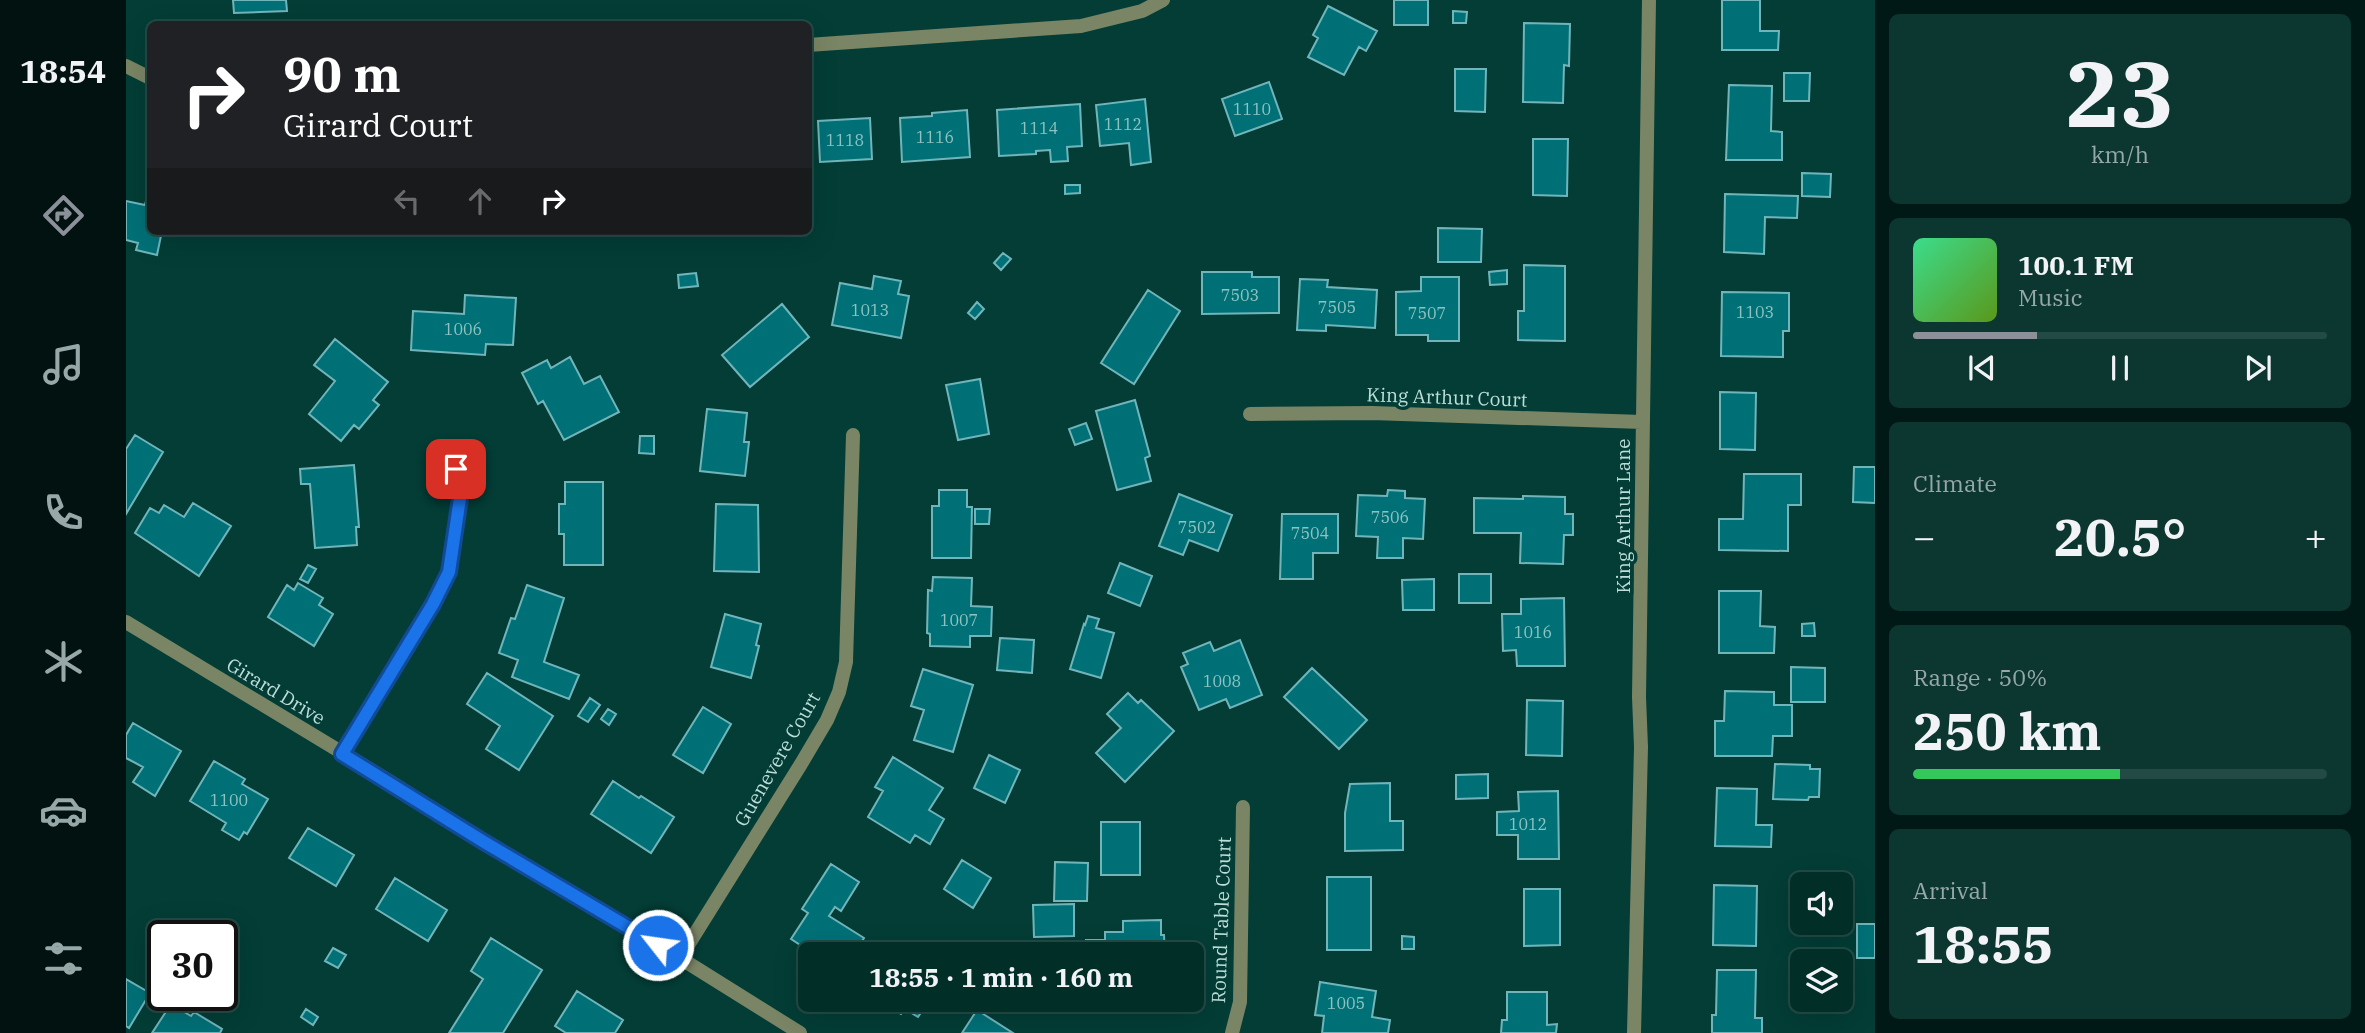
<!DOCTYPE html>
<html lang="en">
<head>
<meta charset="utf-8">
<style>
  :root { --surface:#022e28; --page:#0c3630; --text:#f1f3f6; --muted:#96a8a8; --line:#234a45; --accent:#8c9099 }
  body { margin:0; font-family:"IBM Plex Serif",serif; background:var(--page); color:var(--text); height:100vh; display:flex; flex-direction:column; font-size:26px; white-space:nowrap }
  * { box-sizing:border-box; margin:0 }
  p { font-size:23px; color:var(--muted) }
  .icon { flex:none; width:38px; height:38px; fill:none; stroke:currentColor; stroke-width:2; stroke-linecap:round; stroke-linejoin:round }
  .map { position:relative; flex:1; overflow:hidden }
  .side { display:flex; flex-direction:column; gap:14px; padding:14px; background:#011916; width:490px }
  .side>* { flex:none }
  .hud { position:absolute; left:21px; top:21px; width:665px; height:214px; border-radius:10px; box-shadow:0 7px 28px #0002,0 0 0 2px var(--line); background:#202124; color:#fff; overflow:hidden }
  .controls { position:absolute; left:1664px; top:872px; display:grid; gap:14px }
  .controls a { display:grid; place-items:center; width:63px; height:63px; border-radius:10px; background:var(--surface); box-shadow:0 7px 28px #0002,0 0 0 2px var(--line); font-size:35px }
  .speed { position:absolute; left:21px; top:920px; display:flex; gap:14px; font-size:35px; font-weight:700; text-align:center }
  .speed>* { display:grid; place-content:center; width:91px; height:91px; border-radius:50%; background:var(--surface); box-shadow:0 7px 28px #0002,0 0 0 2px var(--line); line-height:1 }
  .speed .limit { border:4px solid #111; border-radius:10px; background:#fff; color:#111 }
  .pin { position:absolute; display:grid; place-items:center; width:60px; height:60px; color:#fff; margin:-30px; border-radius:14px; box-shadow:0 4px 10px #0006 }
  .me { position:absolute; width:77px; margin:-38px; rotate:300deg; stroke-linejoin:round; filter:drop-shadow(0 0 5px #0008) }
  .turn { display:flex; align-items:center; gap:24px; height:147px; padding:0 21px; font-size:32px }
  .turn .icon { width:91px; height:91px; stroke-width:2.5 }
  .turn b { display:block; font-size:49px; line-height:60px }
  .lanes { display:flex; align-items:center; height:66px; padding:0 21px; background:#0003; justify-content:center; gap:35px; direction:ltr }
  .lanes .off { opacity:.35 }
  .big { font-size:52px; font-weight:700; line-height:1.1 }
  .side .card { flex:1; display:flex; flex-direction:column; justify-content:center; gap:10px; min-width:0; padding:0 24px; border-radius:10px; background:var(--page) }
  .side .dial { align-items:center; gap:0 }
  .dial b { font-size:91px; line-height:1 }
  .song { display:flex; align-items:center; gap:21px }
  .cover { width:84px; height:84px; border-radius:10px; background:linear-gradient(135deg,hsl(150 70% 55%),hsl(90 70% 35%)) }
  .played { height:7px; border-radius:4px; background:linear-gradient(90deg,var(--accent) 30%,var(--line) 30%) }
  .keys { display:flex; justify-content:space-around; direction:ltr }
  .heat { display:flex; justify-content:space-between; align-items:center; font-size:38px; direction:ltr }
  .charge { height:10px; border-radius:5px; background:linear-gradient(90deg,#34c759 50%,var(--line) 0) }
  .trip { position:absolute; left:672px; top:942px; width:406px; height:70px; border-radius:10px; background:var(--surface); box-shadow:0 7px 28px #0002,0 0 0 2px var(--line); font-weight:700; line-height:70px; text-align:center }
  main { display:flex; flex:1; min-height:0 }
  .dock { display:flex; flex-direction:column; width:126px; justify-content:space-around; align-items:center; background:#011210; color:var(--muted) }
  .dock .icon { width:49px; height:49px }
  .dock .active { color:var(--accent) }
  .dock b { font-size:32px; color:var(--text) }
  .map>svg:first-child { display:block }
</style>
</head>
<body>
<main>
<nav class="dock">
<b>18:54</b>
<svg class="icon active" aria-label="directions" viewBox="0 0 24 24"><path d="M12 3l9 9-9 9-9-9zM9 14v-3h6M13 9l2 2-2 2"/></svg>
<svg class="icon" aria-label="music" viewBox="0 0 24 24"><path d="M9 18V5l10-2v13"/><circle cx="6" cy="18" r="3"/><circle cx="16" cy="16" r="3"/></svg>
<svg class="icon" aria-label="phone" viewBox="0 0 24 24"><path d="M5 4h4l2 5-3 2q2 4 5 5l2-3 5 2v4C11 20 4 13 5 4z"/></svg>
<svg class="icon" aria-label="climate" viewBox="0 0 24 24"><path d="M12 3v18M4 7l16 10M4 17L20 7"/></svg>
<svg class="icon" aria-label="car" viewBox="0 0 24 24"><path d="M5 17H2v-5l4-1 3-4h7l3 4 3 1v5h-3M9 17h6M6 11h13"/><circle cx="7" cy="17" r="2"/><circle cx="17" cy="17" r="2"/></svg>
<svg class="icon" aria-label="filters" viewBox="0 0 24 24"><path d="M4 7h16M4 17h16"/><circle cx="9" cy="7" r="2"/><circle cx="15" cy="17" r="2"/></svg>
</nav>
<div class="map">
<svg width="1749" height="1033" viewBox="0 0 1749 1033">
  <rect width="100%" height="100%" fill="#033d36"/>
  <!-- building -->
  <path fill="#007077" stroke="#71b5bb" stroke-width="2" d="M 107,0 L 160,0 L 161,11 L 108,13 Z
    M 1268,0 L 1302,0 L 1302,25 L 1268,25 Z
    M 1596,0 L 1634,0 L 1634,31 L 1653,31 L 1652,50 L 1596,50 Z
    M 1202,6 L 1251,31 L 1240,51 L 1233,47 L 1218,75 L 1182,57 L 1192,38 L 1187,35 Z
    M 1327,11 L 1341,12 L 1340,23 L 1327,23 Z
    M 1398,23 L 1444,24 L 1443,66 L 1438,65 L 1437,103 L 1397,102 Z
    M 1329,69 L 1360,69 L 1359,112 L 1329,111 Z
    M 1658,73 L 1684,73 L 1683,101 L 1658,101 Z
    M 1143,82 L 1156,119 L 1109,136 L 1096,99 Z
    M 1603,85 L 1646,86 L 1645,131 L 1656,132 L 1656,160 L 1600,160 Z
    M 1019,99 L 1025,162 L 1005,165 L 1003,143 L 974,146 L 970,105 Z
    M 954,104 L 956,146 L 941,147 L 942,161 L 925,162 L 924,150 L 910,151 L 910,154 L 873,156 L 871,110 Z
    M 841,110 L 844,157 L 776,162 L 774,118 L 806,116 L 806,113 Z
    M 744,118 L 746,159 L 694,162 L 692,121 Z
    M 1407,139 L 1442,139 L 1441,196 L 1407,195 Z
    M 1676,173 L 1705,174 L 1704,197 L 1676,196 Z
    M 939,185 L 954,185 L 954,193 L 939,194 Z
    M 1599,194 L 1672,196 L 1671,218 L 1639,217 L 1638,254 L 1598,252 Z
    M 21,197 L 24,198 L 24,231 L 36,231 L 31,255 L 10,250 L 12,243 L 0,240 L 0,201 L 19,205 Z
    M 1312,228 L 1356,229 L 1355,262 L 1312,262 Z
    M 877,253 L 885,259 L 875,270 L 868,263 Z
    M 1398,265 L 1439,266 L 1439,341 L 1392,340 L 1392,311 L 1398,311 Z
    M 1381,270 L 1381,284 L 1364,285 L 1363,272 Z
    M 1076,272 L 1126,272 L 1126,277 L 1153,277 L 1153,313 L 1076,314 Z
    M 570,273 L 572,286 L 553,288 L 552,275 Z
    M 748,276 L 775,281 L 772,294 L 783,296 L 775,338 L 706,325 L 714,283 L 746,289 Z
    M 1295,277 L 1333,277 L 1333,341 L 1302,341 L 1302,335 L 1270,335 L 1270,292 L 1295,291 Z
    M 1174,279 L 1202,280 L 1201,287 L 1251,290 L 1249,328 L 1200,325 L 1200,331 L 1171,330 Z
    M 1022,290 L 1054,311 L 1008,384 L 975,363 Z
    M 1596,292 L 1663,293 L 1663,331 L 1657,331 L 1657,357 L 1595,356 Z
    M 339,295 L 390,298 L 387,345 L 360,344 L 359,355 L 285,350 L 287,311 L 338,314 Z
    M 851,302 L 858,309 L 849,319 L 842,313 Z
    M 656,304 L 683,337 L 624,387 L 596,355 Z
    M 209,339 L 262,382 L 247,400 L 253,405 L 233,429 L 228,425 L 215,441 L 183,414 L 209,381 L 188,365 Z
    M 444,357 L 458,384 L 474,376 L 493,412 L 438,440 L 417,401 L 412,404 L 396,373 L 421,360 L 425,368 Z
    M 854,379 L 863,434 L 832,440 L 820,385 Z
    M 1594,392 L 1630,393 L 1629,450 L 1594,449 Z
    M 1009,400 L 1024,456 L 1019,458 L 1025,481 L 991,490 L 970,411 Z
    M 581,409 L 621,413 L 618,442 L 623,442 L 619,476 L 574,471 Z
    M 960,423 L 966,439 L 949,445 L 943,429 Z
    M 9,435 L 37,452 L 0,514 L 0,449 Z
    M 514,436 L 528,436 L 528,454 L 513,453 Z
    M 228,465 L 233,527 L 230,527 L 231,545 L 189,548 L 184,484 L 175,484 L 174,469 Z
    M 1728,467 L 1749,467 L 1749,503 L 1727,502 Z
    M 1618,474 L 1675,474 L 1675,505 L 1662,505 L 1662,551 L 1593,550 L 1593,519 L 1617,519 Z
    M 439,482 L 477,482 L 477,565 L 438,565 L 438,534 L 433,534 L 433,504 L 439,504 Z
    M 813,490 L 841,490 L 841,507 L 846,507 L 845,558 L 806,558 L 806,506 L 813,506 Z
    M 1262,490 L 1279,491 L 1279,498 L 1299,499 L 1297,539 L 1277,538 L 1277,558 L 1251,558 L 1252,537 L 1230,536 L 1232,495 L 1261,496 Z
    M 1053,494 L 1106,515 L 1092,551 L 1063,540 L 1057,555 L 1033,546 Z
    M 1397,496 L 1439,497 L 1439,514 L 1447,514 L 1447,535 L 1438,535 L 1437,564 L 1394,563 L 1395,533 L 1348,533 L 1348,498 L 1397,499 Z
    M 67,503 L 105,526 L 73,576 L 9,533 L 24,508 L 33,513 L 38,505 L 58,517 Z
    M 590,504 L 632,505 L 633,572 L 588,571 Z
    M 849,509 L 864,509 L 863,524 L 849,524 Z
    M 1156,514 L 1212,514 L 1212,553 L 1187,553 L 1187,579 L 1154,579 Z
    M 994,563 L 1026,576 L 1014,606 L 982,593 Z
    M 182,565 L 190,569 L 182,583 L 174,579 Z
    M 1333,574 L 1365,574 L 1365,603 L 1333,603 Z
    M 807,577 L 846,578 L 845,606 L 866,607 L 865,636 L 844,636 L 844,647 L 804,646 L 804,634 L 801,633 L 802,590 L 806,591 Z
    M 1308,579 L 1308,610 L 1277,610 L 1276,580 Z
    M 172,583 L 197,598 L 193,605 L 207,614 L 188,646 L 142,617 L 161,585 L 168,590 Z
    M 401,585 L 438,598 L 418,662 L 453,675 L 443,699 L 386,677 L 392,660 L 373,653 L 385,618 L 389,619 Z
    M 1593,591 L 1635,591 L 1634,626 L 1649,627 L 1648,653 L 1593,653 Z
    M 1438,598 L 1439,666 L 1391,666 L 1390,650 L 1377,651 L 1376,614 L 1395,614 L 1395,599 Z
    M 599,614 L 635,624 L 630,645 L 633,646 L 625,678 L 585,667 Z
    M 962,616 L 973,619 L 970,628 L 988,633 L 975,678 L 944,669 L 958,624 L 959,625 Z
    M 1688,623 L 1689,636 L 1676,636 L 1676,624 Z
    M 874,638 L 908,640 L 906,673 L 871,670 Z
    M 1114,640 L 1136,695 L 1104,708 L 1100,699 L 1073,710 L 1055,667 L 1062,664 L 1057,653 L 1084,642 L 1088,651 Z
    M 1665,667 L 1699,668 L 1699,702 L 1665,702 Z
    M 1186,668 L 1241,720 L 1213,749 L 1158,697 Z
    M 797,669 L 847,685 L 827,752 L 788,740 L 798,710 L 785,706 Z
    M 361,673 L 427,716 L 393,770 L 360,749 L 374,726 L 341,704 Z
    M 1599,691 L 1648,692 L 1648,705 L 1666,705 L 1666,736 L 1647,736 L 1646,756 L 1589,756 L 1589,721 L 1598,721 Z
    M 1002,693 L 1012,703 L 1015,700 L 1048,731 L 999,782 L 970,753 L 995,728 L 981,714 Z
    M 464,698 L 474,705 L 462,722 L 452,716 Z
    M 1401,700 L 1437,701 L 1436,756 L 1400,755 Z
    M 577,707 L 605,724 L 577,773 L 547,755 Z
    M 482,709 L 490,714 L 483,725 L 475,719 Z
    M 7,723 L 55,751 L 29,796 L 7,782 L 17,767 L 0,758 L 0,735 Z
    M 863,755 L 894,770 L 879,803 L 848,788 Z
    M 767,757 L 817,788 L 803,810 L 818,819 L 804,844 L 789,835 L 784,843 L 742,817 L 757,791 L 749,787 Z
    M 88,761 L 119,779 L 116,784 L 142,799 L 121,834 L 118,832 L 113,840 L 96,830 L 100,823 L 64,801 Z
    M 1649,764 L 1684,765 L 1684,769 L 1694,769 L 1693,797 L 1683,797 L 1682,800 L 1647,799 Z
    M 1362,774 L 1362,798 L 1330,799 L 1330,775 Z
    M 487,781 L 513,798 L 515,796 L 548,817 L 525,853 L 465,814 Z
    M 1264,783 L 1264,821 L 1277,821 L 1277,850 L 1219,851 L 1219,813 L 1224,784 Z
    M 1591,788 L 1631,789 L 1630,825 L 1646,825 L 1645,847 L 1589,846 Z
    M 1432,791 L 1433,859 L 1392,859 L 1392,835 L 1371,835 L 1371,812 L 1393,811 L 1392,792 Z
    M 975,822 L 1014,822 L 1014,875 L 975,875 Z
    M 182,828 L 228,855 L 210,886 L 163,858 Z
    M 836,860 L 865,878 L 847,908 L 818,889 Z
    M 929,862 L 962,863 L 961,901 L 928,901 Z
    M 705,864 L 733,882 L 715,911 L 709,907 L 703,916 L 738,938 L 728,954 L 688,954 L 665,939 L 682,913 L 676,909 Z
    M 1201,877 L 1245,877 L 1245,950 L 1201,950 Z
    M 269,878 L 321,910 L 302,941 L 250,909 Z
    M 1588,885 L 1631,886 L 1630,946 L 1587,945 Z
    M 1398,889 L 1434,889 L 1434,945 L 1398,946 Z
    M 948,904 L 948,936 L 908,937 L 907,905 Z
    M 1035,920 L 1035,935 L 1038,935 L 1039,954 L 960,954 L 960,940 L 979,940 L 979,932 L 997,932 L 997,921 Z
    M 1731,924 L 1749,924 L 1749,958 L 1731,958 Z
    M 1276,936 L 1288,937 L 1288,949 L 1276,949 Z
    M 365,938 L 416,970 L 377,1033 L 323,1033 L 357,979 L 345,971 Z
    M 207,948 L 220,955 L 212,968 L 199,961 Z
    M 1591,970 L 1630,970 L 1629,1018 L 1636,1018 L 1636,1033 L 1586,1033 L 1586,1015 L 1590,1015 Z
    M 0,979 L 24,993 L 3,1028 L 0,1026 Z
    M 1194,982 L 1250,991 L 1246,1017 L 1264,1020 L 1262,1033 L 1196,1033 L 1198,1016 L 1189,1015 Z
    M 451,991 L 497,1020 L 489,1033 L 440,1033 L 429,1026 Z
    M 1381,992 L 1421,992 L 1421,1025 L 1431,1024 L 1430,1033 L 1375,1033 L 1376,1020 L 1381,1020 Z
    M 751,999 L 804,999 L 792,1017 L 779,1009 L 775,1014 Z
    M 45,1004 L 65,1016 L 68,1012 L 96,1029 L 94,1033 L 26,1033 Z
    M 180,1009 L 192,1017 L 187,1025 L 175,1017 Z
    M 851,1010 L 887,1033 L 836,1033 Z"/>
  <g fill="none" stroke-linecap="round" stroke-linejoin="round">
    <!-- minor -->
    <path stroke="#7a8565" stroke-width="14" d="M 682,45 L 955,26 L 1016,11 L 1037,0
      M 0,66 L 24,78
      M 1124,414 L 1246,413 L 1516,422
      M 0,622 L 263,781 L 358,842 L 554,958 L 674,1033
      M 216,754 L 307,604 L 322,572 L 334,498 L 329,469
      M 554,958 L 675,764 L 701,720 L 713,692 L 720,662 L 727,435
      M 1106,1033 L 1114,1002 L 1117,807
      M 1508,1033 L 1515,747 L 1513,697 L 1523,0"/>
  </g>
  <g fill="none" stroke-linecap="round" stroke-linejoin="round">
    <defs>
      <path id="route" d="M 330,469 L 334,498 L 323,572 L 307,604 L 216,754 L 358,842 L 532,945"/>
    </defs>
    <!-- route casing -->
    <use href="#route" stroke="#114b97" stroke-width="18"/>
    <!-- route -->
    <use href="#route" stroke="#1a73e8" stroke-width="12"/>
  </g>
  <g text-anchor="middle" stroke-width="7" stroke-linejoin="round" paint-order="stroke">
    <!-- number labels -->
    <g font-size="16" fill="#8ec3c0">
      <text x="1126" y="115">1110</text>
      <text x="997" y="130">1112</text>
      <text x="913" y="134">1114</text>
      <text x="809" y="143">1116</text>
      <text x="719" y="146">1118</text>
      <text x="1114" y="301">7503</text>
      <text x="1211" y="313">7505</text>
      <text x="744" y="316">1013</text>
      <text x="1629" y="318">1103</text>
      <text x="1301" y="319">7507</text>
      <text x="337" y="335">1006</text>
      <text x="1264" y="523">7506</text>
      <text x="1071" y="533">7502</text>
      <text x="1184" y="539">7504</text>
      <text x="833" y="626">1007</text>
      <text x="1407" y="638">1016</text>
      <text x="1096" y="687">1008</text>
      <text x="103" y="806">1100</text>
      <text x="1402" y="830">1012</text>
      <text x="1220" y="1009">1005</text>
    </g>
    <!-- street labels -->
    <g font-size="19" fill="#bedfd9" stroke="#033d36">
      <text transform="translate(1321 397) rotate(2)" y="7">King Arthur Court</text>
      <text transform="translate(1497 516) rotate(-90)" y="7">King Arthur Lane</text>
      <text transform="translate(150 691) rotate(31)" y="7">Girard Drive</text>
      <text transform="translate(651 759) rotate(-60)" y="7">Guenevere Court</text>
      <text transform="translate(1095 920) rotate(-88)" y="7">Round Table Court</text>
    </g>
  </g>
</svg>
<div class="controls">
<a><svg class="icon" aria-label="sound" viewBox="0 0 24 24"><path d="M4 9h4l5-4v14l-5-4H4zM17 9q2 3 0 6"/></svg></a>
<a><svg class="icon" aria-label="layers" viewBox="0 0 24 24"><path d="M12 4l9 5-9 5-9-5zM3 14l9 5 9-5"/></svg></a>
</div>
<div class="speed"><div class="limit">30</div></div>
<div class="pin" style="left:330px;top:469px;background:#d93025"><svg class="icon" aria-label="arrive" viewBox="0 0 24 24"><path d="M6 21V4h12l-3 4 3 4H6"/></svg></div>
<svg class="me" style="left:532px;top:945px" viewBox="-20 -20 40 40"><circle r="17" fill="#1a73e8" stroke="#fff" stroke-width="3"/><path d="M0-11L8 9 0 5-8 9z" fill="#fff"/></svg>
<div class="trip">18:55 · 1 min · 160 m</div>
<div class="hud">
<div class="turn"><svg class="icon" aria-label="right" viewBox="0 0 24 24"><path d="M7 20v-9h11M14 6l5 5-5 5"/></svg><div><b>90 m</b>Girard Court</div></div>
<div class="lanes"><svg class="icon off" aria-label="left" viewBox="0 0 24 24"><path d="M17 20v-9H6M10 6l-5 5 5 5"/></svg><svg class="icon off" aria-label="ahead" viewBox="0 0 24 24"><path d="M12 20V5M6 11l6-6 6 6"/></svg><svg class="icon" aria-label="right" viewBox="0 0 24 24"><path d="M7 20v-9h11M14 6l5 5-5 5"/></svg></div>
</div>
</div>
<section class="side">
<div class="card dial"><b>23</b><p>km/h</p></div>
<div class="card">
<div class="song"><i class="cover"></i><div><b>100.1 FM</b><p>Music</p></div></div>
<div class="played"></div>
<div class="keys"><svg class="icon" aria-label="previous" viewBox="0 0 24 24"><path d="M18 5L8 12l10 7zM5 5v14"/></svg><svg class="icon" aria-label="pause" viewBox="0 0 24 24"><path d="M8 5v14M16 5v14"/></svg><svg class="icon" aria-label="next" viewBox="0 0 24 24"><path d="M6 5l10 7-10 7zM19 5v14"/></svg></div>
</div>
<div class="card"><p>Climate</p>
<div class="heat"><a>−</a><b class="big">20.5°</b><a>+</a></div>
</div>
<div class="card"><p>Range · 50%</p><b class="big">250 km</b><div class="charge"></div></div>
<div class="card"><p>Arrival</p><b class="big">18:55</b></div>
</section>
</main>
</body>
</html>
